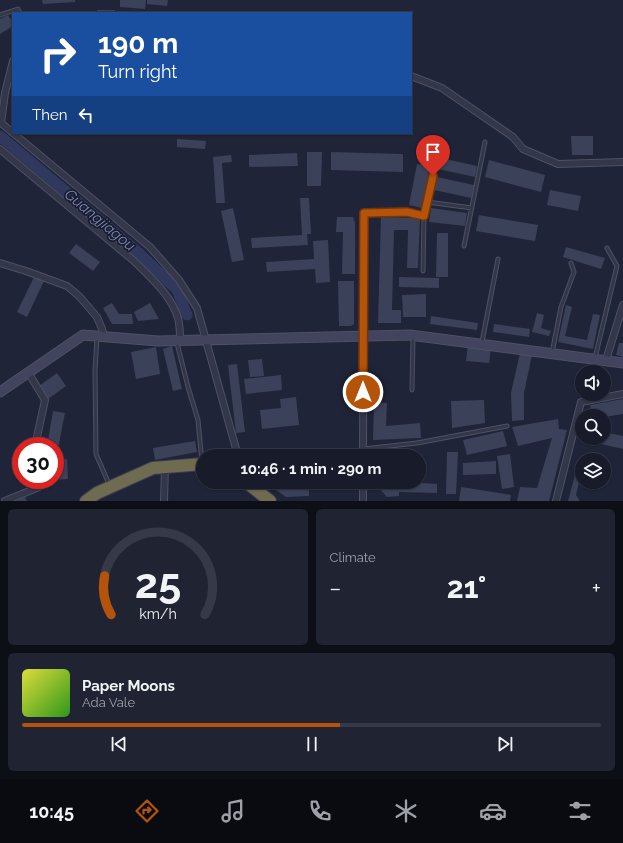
<!DOCTYPE html>
<html lang="en">
<head>
<meta charset="utf-8">
<style>
  :root { --surface:#171b2a; --page:#202432; --text:#f1f3f6; --muted:#9ea1a8; --line:#363947; --accent:#b45309 }
  body { margin:0; font-family:Raleway,sans-serif; background:var(--page); color:var(--text); height:100vh; display:flex; flex-direction:column; font-size:15px; white-space:nowrap }
  * { box-sizing:border-box; margin:0 }
  p { font-size:13px; color:var(--muted) }
  .icon { flex:none; width:22px; height:22px; fill:none; stroke:currentColor; stroke-width:2; stroke-linecap:round; stroke-linejoin:round }
  .map { position:relative; height:501px; overflow:hidden }
  .panel { display:flex; flex-direction:column; gap:8px; padding:8px; background:#0d0f17; flex:1 }
  .panel>* { flex:none }
  .top-card { position:absolute; left:12px; top:12px; width:400px; height:122px; border-radius:0px; box-shadow:0 1px 3px #0004,0 0 0 1px var(--line); background:#1a4fa0; color:#fff; overflow:hidden }
  .controls { position:absolute; left:575px; top:365px; display:grid; gap:8px }
  .controls a { display:grid; place-items:center; width:36px; height:36px; border-radius:50%; background:var(--surface); box-shadow:0 1px 3px #0004,0 0 0 1px var(--line); font-size:20px }
  .speed { position:absolute; left:12px; top:437px; display:flex; gap:8px; font-size:20px; font-weight:700; text-align:center }
  .speed>* { display:grid; place-content:center; width:52px; height:52px; border-radius:50%; background:var(--surface); box-shadow:0 1px 3px #0004,0 0 0 1px var(--line); line-height:1 }
  .speed .limit { border:6px solid #d22; background:#fff; color:#111 }
  .pin { position:absolute; display:grid; place-items:center; width:34px; height:34px; color:#fff; margin:-41px -17px; border-radius:50% 50% 50% 0; rotate:-45deg; box-shadow:0 0 4px #0007 }
  .pin .icon { rotate:45deg }
  .me { position:absolute; width:44px; margin:-22px; rotate:0deg; stroke-linejoin:round; filter:drop-shadow(0 0 3px #0008) }
  .turn { display:flex; align-items:center; gap:14px; height:84px; padding:0 20px; font-size:18px }
  .turn .icon { width:52px; height:52px; stroke-width:2.5 }
  .turn b { display:block; font-size:28px; line-height:34px }
  .then { display:flex; align-items:center; height:38px; padding:0 20px; background:#0003; gap:8px; font-size:15px }
  .big { font-size:30px; font-weight:700; line-height:1.1 }
  .panel .card { flex:1; display:flex; flex-direction:column; justify-content:center; gap:6px; min-width:0; padding:0 14px; border-radius:6px; background:var(--page) }
  .panel .dial { align-items:center; gap:0 }
  .dial svg { height:104px; overflow:visible; fill:none; stroke:var(--line); stroke-width:7; stroke-linecap:round; text-anchor:middle }
  .dial text { fill:var(--text); stroke:none }
  .song { display:flex; align-items:center; gap:12px }
  .cover { width:48px; height:48px; border-radius:6px; background:linear-gradient(135deg,hsl(60 70% 55%),hsl(110 70% 35%)) }
  .played { height:4px; border-radius:2px; background:linear-gradient(90deg,var(--accent) 55%,var(--line) 55%) }
  .keys { display:flex; justify-content:space-around; direction:ltr }
  .heat { display:flex; justify-content:space-between; align-items:center; font-size:22px; direction:ltr }
  .panel .tiles { flex:1; display:grid; gap:8px; grid-template-columns:1fr 1fr }
  .card:last-child { grid-column:span 2 }
  .trip { position:absolute; left:196px; top:449px; width:230px; height:40px; border-radius:20px; background:var(--surface); box-shadow:0 1px 3px #0004,0 0 0 1px var(--line); font-weight:700; line-height:40px; text-align:center }
  .dock { display:flex; height:64px; justify-content:space-around; align-items:center; background:#090b11; color:var(--muted) }
  .dock .icon { width:28px; height:28px }
  .dock .active { color:var(--accent) }
  .dock b { font-size:18px; color:var(--text) }
  .map>svg:first-child { display:block }
</style>
</head>
<body>
<div class="map">
<svg width="623" height="501" viewBox="0 0 623 501">
  <rect width="100%" height="100%" fill="#1f2438"/>
  <g fill="none" stroke-linecap="round" stroke-linejoin="round">
    <!-- river -->
    <path stroke="#31385e" stroke-width="11" d="M 0,136 L 139,253 L 177,290 L 187,315"/>
  </g>
  <!-- building -->
  <path fill="#3b4159" d="M 42,0 L 75,0 L 75,2 L 43,4 Z
    M 120,0 L 146,0 L 145,9 L 120,7 Z
    M 147,0 L 168,0 L 167,6 L 147,4 Z
    M 97,10 L 115,10 L 115,13 L 97,13 Z
    M 8,15 L 13,23 L 13,26 L 0,34 L 0,19 Z
    M 571,136 L 593,136 L 593,155 L 572,155 Z
    M 177,139 L 206,141 L 205,149 L 177,147 Z
    M 307,152 L 322,152 L 321,186 L 307,186 Z
    M 331,152 L 403,154 L 403,172 L 331,170 Z
    M 297,153 L 298,166 L 249,167 L 249,155 Z
    M 231,155 L 232,162 L 222,163 L 225,203 L 216,203 L 213,157 Z
    M 441,158 L 477,166 L 475,177 L 438,169 Z
    M 489,160 L 545,175 L 541,192 L 485,177 Z
    M 417,164 L 430,166 L 422,208 L 409,205 Z
    M 437,177 L 474,185 L 471,198 L 434,190 Z
    M 550,190 L 581,196 L 578,211 L 547,205 Z
    M 300,198 L 309,198 L 311,234 L 307,234 L 308,245 L 252,248 L 251,238 L 302,235 Z
    M 233,208 L 244,260 L 232,262 L 221,211 Z
    M 431,208 L 467,213 L 465,226 L 429,222 Z
    M 479,215 L 538,225 L 535,241 L 476,231 Z
    M 337,217 L 353,217 L 355,223 L 355,274 L 342,274 L 343,232 L 336,232 Z
    M 381,217 L 420,218 L 418,268 L 407,268 L 408,230 L 394,230 L 392,310 L 401,310 L 401,323 L 378,323 Z
    M 437,233 L 448,233 L 448,277 L 436,277 Z
    M 328,240 L 330,282 L 316,283 L 315,269 L 267,272 L 266,262 L 314,259 L 313,241 Z
    M 76,244 L 100,262 L 93,271 L 69,253 Z
    M 566,247 L 605,258 L 601,269 L 563,257 Z
    M 34,277 L 44,281 L 27,317 L 17,312 Z
    M 399,277 L 439,278 L 439,288 L 399,287 Z
    M 338,281 L 354,281 L 354,324 L 351,326 L 339,326 Z
    M 426,294 L 426,317 L 403,317 L 402,295 Z
    M 112,303 L 119,314 L 132,314 L 133,324 L 112,324 L 103,308 Z
    M 150,303 L 159,319 L 138,321 L 134,312 Z
    M 566,305 L 572,307 L 565,336 L 587,340 L 593,314 L 600,315 L 593,349 L 558,342 Z
    M 537,313 L 544,315 L 541,328 L 551,331 L 549,336 L 532,332 Z
    M 431,316 L 478,323 L 477,330 L 430,324 Z
    M 494,324 L 530,329 L 529,337 L 493,332 Z
    M 619,343 L 623,343 L 623,357 L 616,355 Z
    M 468,345 L 491,348 L 489,363 L 466,361 Z
    M 172,346 L 182,389 L 173,391 L 163,349 Z
    M 156,347 L 160,374 L 136,379 L 131,352 Z
    M 520,353 L 532,355 L 524,393 L 524,420 L 512,421 L 511,393 Z
    M 262,359 L 264,376 L 250,377 L 248,360 Z
    M 237,364 L 245,432 L 236,433 L 228,365 Z
    M 57,373 L 66,386 L 48,399 L 39,386 Z
    M 281,375 L 282,390 L 246,394 L 244,379 Z
    M 296,397 L 299,425 L 262,429 L 260,410 L 281,408 L 280,399 Z
    M 623,399 L 623,414 L 604,417 L 592,416 L 590,405 Z
    M 484,400 L 485,423 L 452,428 L 451,401 Z
    M 374,402 L 387,403 L 386,426 L 420,423 L 421,438 L 373,440 Z
    M 53,411 L 65,413 L 57,454 L 55,453 L 55,446 L 47,446 Z
    M 558,419 L 559,429 L 567,430 L 549,501 L 517,501 L 520,487 L 537,488 L 552,438 L 518,446 L 512,427 Z
    M 503,431 L 507,446 L 467,455 L 463,440 Z
    M 604,432 L 623,436 L 623,449 L 588,441 L 588,438 L 604,438 Z
    M 195,441 L 197,452 L 155,460 L 153,448 Z
    M 322,448 L 357,448 L 357,456 L 322,456 Z
    M 447,452 L 458,452 L 456,494 L 446,494 Z
    M 510,454 L 514,487 L 502,489 L 497,456 Z
    M 67,459 L 68,479 L 55,480 L 55,460 Z
    M 496,461 L 496,474 L 463,475 L 463,463 Z
    M 577,468 L 582,470 L 576,495 L 580,501 L 568,501 Z
    M 269,482 L 309,482 L 309,496 L 286,497 L 268,484 Z
    M 375,482 L 408,482 L 437,484 L 437,493 L 399,492 L 399,496 L 387,497 L 375,484 Z
    M 461,487 L 511,495 L 510,501 L 459,501 Z
    M 25,497 L 27,501 L 15,501 Z"/>
  <g fill="none" stroke-linecap="round" stroke-linejoin="round">
    <defs>
      <path id="lane" d="M 0,15 L 18,9 L 20,13
        M 427,202 L 472,208
        M 364,213 L 407,212 L 424,216
        M 464,246 L 485,142
        M 423,271 L 424,216 L 436,163
        M 97,338 L 95,371 L 96,454 L 109,484
        M 482,342 L 498,259
        M 177,343 L 188,387 L 198,420 L 202,462
        M 552,353 L 561,307 L 574,272 L 571,263
        M 595,358 L 617,266 L 607,248
        M 412,390 L 413,337
        M 363,449 L 417,443 L 507,426"/>
      <path id="street" d="M 411,76 L 442,88 L 513,137 L 523,149 L 558,164 L 623,162
        M 0,122 L 13,133
        M 1,123 L 5,93 L 13,61
        M 13,133 L 150,247 L 179,280 L 197,308 L 238,456
        M 0,149 L 134,261 C 151,278 171,295 178,318 C 180,325 180,333 180,341
        M 0,263 L 26,271 L 67,286 L 79,296 L 97,317 L 102,329 L 104,337
        M 606,360 L 623,305
        M 28,372 L 45,400 L 35,446
        M 363,456 L 364,213
        M 5,501 L 39,487 L 39,480
        M 164,501 L 165,467
        M 363,501 L 363,482
        M 556,501 L 581,402 L 623,394"/>
      <path id="secondary" d="M 0,392 L 83,335 L 158,341 L 410,335 L 623,363"/>
      <path id="highway" d="M 246,482 L 270,501
        M 86,501 L 97,493 L 153,468 L 203,464"/>
    </defs>
    <!-- lane casing -->
    <use href="#lane" stroke="#4e5164" stroke-width="5"/>
    <!-- street casing -->
    <use href="#street" stroke="#4e5164" stroke-width="8"/>
    <!-- secondary casing -->
    <use href="#secondary" stroke="#4e5164" stroke-width="11"/>
    <!-- highway casing -->
    <use href="#highway" stroke="#3b3e50" stroke-width="14"/>
    <!-- lane -->
    <use href="#lane" stroke="#333749" stroke-width="3"/>
    <!-- street -->
    <use href="#street" stroke="#333749" stroke-width="6"/>
    <!-- secondary -->
    <use href="#secondary" stroke="#41445c" stroke-width="9"/>
    <!-- highway -->
    <use href="#highway" stroke="#6f6b50" stroke-width="12"/>
  </g>
  <g fill="none" stroke-linecap="round" stroke-linejoin="round">
    <defs>
      <path id="route" d="M 363,392 L 364,213 L 407,212 L 424,216 L 433,176"/>
    </defs>
    <!-- route casing -->
    <use href="#route" stroke="#753606" stroke-width="10"/>
    <!-- route -->
    <use href="#route" stroke="#b45309" stroke-width="7"/>
  </g>
  <g text-anchor="middle" stroke-width="3.5" stroke-linejoin="round" paint-order="stroke">
    <!-- water labels -->
    <g font-size="15" font-style="italic" fill="#7c85b3" stroke="#191c2d">
      <text transform="translate(100 220) rotate(40)" y="5">Guangjiagou</text>
    </g>
  </g>
</svg>
<div class="controls">
<a><svg class="icon" aria-label="sound" viewBox="0 0 24 24"><path d="M4 9h4l5-4v14l-5-4H4zM17 9q2 3 0 6"/></svg></a>
<a><svg class="icon" aria-label="search" viewBox="0 0 24 24"><circle cx="10" cy="10" r="6"/><path d="M15 15l6 6"/></svg></a>
<a><svg class="icon" aria-label="layers" viewBox="0 0 24 24"><path d="M12 4l9 5-9 5-9-5zM3 14l9 5 9-5"/></svg></a>
</div>
<div class="speed"><div class="limit">30</div></div>
<div class="pin" style="left:433px;top:176px;background:#d93025"><svg class="icon" aria-label="arrive" viewBox="0 0 24 24"><path d="M6 21V4h12l-3 4 3 4H6"/></svg></div>
<svg class="me" style="left:363px;top:392px" viewBox="-20 -20 40 40"><circle r="17" fill="#b45309" stroke="#fff" stroke-width="3"/><path d="M0-11L8 9 0 5-8 9z" fill="#fff"/></svg>
<div class="trip">10:46 · 1 min · 290 m</div>
<div class="top-card">
<div class="turn"><svg class="icon" aria-label="right" viewBox="0 0 24 24"><path d="M7 20v-9h11M14 6l5 5-5 5"/></svg><div><b>190 m</b>Turn right</div></div>
<div class="then">Then<svg class="icon" aria-label="left" viewBox="0 0 24 24"><path d="M17 20v-9H6M10 6l-5 5 5 5"/></svg></div>
</div>
</div>
<section class="panel">
<div class="tiles">
<div class="card dial"><svg viewBox="0 0 100 80">
<path d="M14 69A42 42 0 1 1 86 69"/>
<path d="M14 69A42 42 0 0 1 9 39" stroke="#b45309"/>
<text x="50" y="56" font-size="32" font-weight="700">25</text>
<text x="50" y="72" font-size="11">km/h</text>
</svg></div>
<div class="card"><p>Climate</p>
<div class="heat"><a>−</a><b class="big">21°</b><a>+</a></div>
</div>
<div class="card">
<div class="song"><i class="cover"></i><div><b>Paper Moons</b><p>Ada Vale</p></div></div>
<div class="played"></div>
<div class="keys"><svg class="icon" aria-label="previous" viewBox="0 0 24 24"><path d="M18 5L8 12l10 7zM5 5v14"/></svg><svg class="icon" aria-label="pause" viewBox="0 0 24 24"><path d="M8 5v14M16 5v14"/></svg><svg class="icon" aria-label="next" viewBox="0 0 24 24"><path d="M6 5l10 7-10 7zM19 5v14"/></svg></div>
</div>
</div>
</section>
<nav class="dock">
<b>10:45</b>
<svg class="icon active" aria-label="directions" viewBox="0 0 24 24"><path d="M12 3l9 9-9 9-9-9zM9 14v-3h6M13 9l2 2-2 2"/></svg>
<svg class="icon" aria-label="music" viewBox="0 0 24 24"><path d="M9 18V5l10-2v13"/><circle cx="6" cy="18" r="3"/><circle cx="16" cy="16" r="3"/></svg>
<svg class="icon" aria-label="phone" viewBox="0 0 24 24"><path d="M5 4h4l2 5-3 2q2 4 5 5l2-3 5 2v4C11 20 4 13 5 4z"/></svg>
<svg class="icon" aria-label="climate" viewBox="0 0 24 24"><path d="M12 3v18M4 7l16 10M4 17L20 7"/></svg>
<svg class="icon" aria-label="car" viewBox="0 0 24 24"><path d="M5 17H2v-5l4-1 3-4h7l3 4 3 1v5h-3M9 17h6M6 11h13"/><circle cx="7" cy="17" r="2"/><circle cx="17" cy="17" r="2"/></svg>
<svg class="icon" aria-label="filters" viewBox="0 0 24 24"><path d="M4 7h16M4 17h16"/><circle cx="9" cy="7" r="2"/><circle cx="15" cy="17" r="2"/></svg>
</nav>
</body>
</html>
